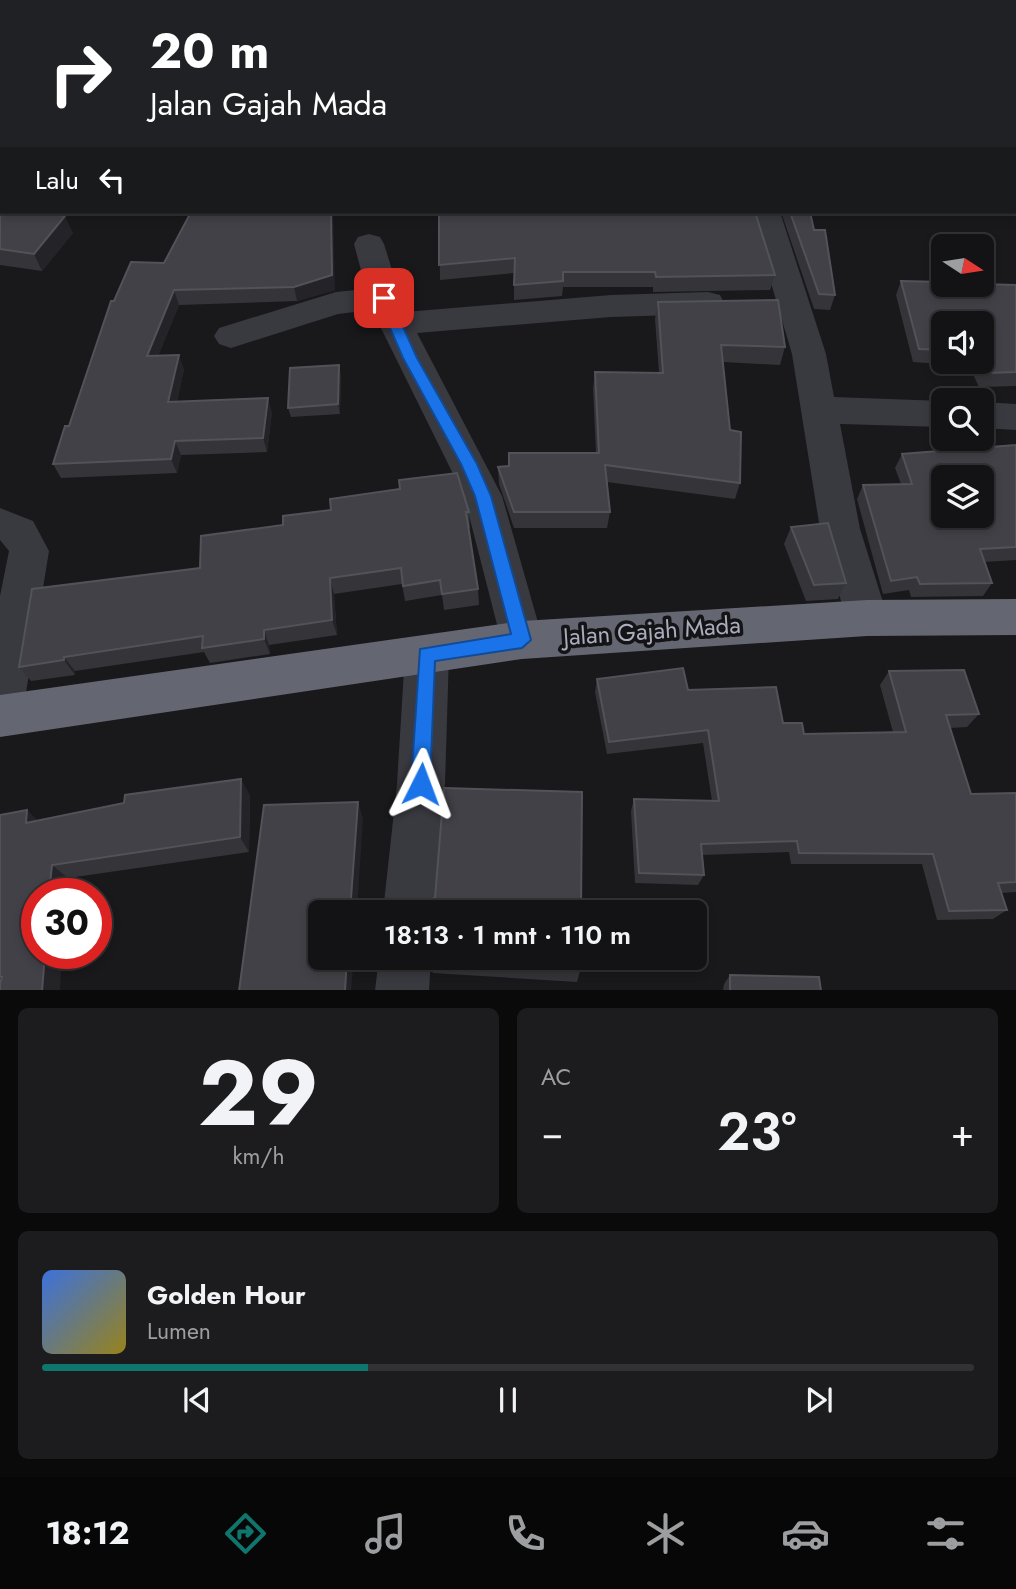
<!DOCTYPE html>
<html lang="id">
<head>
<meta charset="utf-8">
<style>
  :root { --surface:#131214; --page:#1c1b1d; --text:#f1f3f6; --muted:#9d9ea0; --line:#323234; --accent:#0f766e }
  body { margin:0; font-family:Jost,sans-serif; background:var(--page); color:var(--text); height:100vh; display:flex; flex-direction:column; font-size:26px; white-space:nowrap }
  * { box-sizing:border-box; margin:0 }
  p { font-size:23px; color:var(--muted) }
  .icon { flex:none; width:38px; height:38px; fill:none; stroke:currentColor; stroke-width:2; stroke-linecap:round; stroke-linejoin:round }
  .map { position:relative; height:990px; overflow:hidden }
  .side { display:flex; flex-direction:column; gap:18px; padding:18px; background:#0a0a0b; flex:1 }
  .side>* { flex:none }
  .guide { position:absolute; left:0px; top:0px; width:1017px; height:214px; box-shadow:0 4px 10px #0003,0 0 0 2px var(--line); background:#202124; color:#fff; overflow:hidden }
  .needle { width:46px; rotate:102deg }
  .buttons { position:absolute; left:931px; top:234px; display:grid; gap:14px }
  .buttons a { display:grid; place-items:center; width:63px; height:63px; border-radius:10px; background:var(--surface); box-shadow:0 4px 10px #0003,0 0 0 2px var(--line); font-size:35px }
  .speed { position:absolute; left:21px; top:878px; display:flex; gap:14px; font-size:35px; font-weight:700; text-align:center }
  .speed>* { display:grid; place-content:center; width:91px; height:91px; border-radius:50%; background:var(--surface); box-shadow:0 4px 10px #0003,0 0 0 2px var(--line); line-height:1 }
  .speed .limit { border:10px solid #d22; background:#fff; color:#111 }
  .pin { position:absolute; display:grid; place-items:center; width:60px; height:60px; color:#fff; margin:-30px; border-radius:14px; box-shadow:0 4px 10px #0006 }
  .me { position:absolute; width:77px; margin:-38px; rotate:3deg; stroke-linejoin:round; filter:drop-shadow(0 0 5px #0008) }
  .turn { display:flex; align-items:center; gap:24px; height:147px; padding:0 35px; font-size:32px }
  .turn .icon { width:91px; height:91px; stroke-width:2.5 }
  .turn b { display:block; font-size:49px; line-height:60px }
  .then { display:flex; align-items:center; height:66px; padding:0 35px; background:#0003; gap:14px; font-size:26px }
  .big { font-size:52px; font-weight:600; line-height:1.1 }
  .side .card { flex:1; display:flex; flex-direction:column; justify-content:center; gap:10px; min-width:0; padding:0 24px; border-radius:10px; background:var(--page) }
  .side .dial { align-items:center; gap:0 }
  .dial b { font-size:91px; line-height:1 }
  .song { display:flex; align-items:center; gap:21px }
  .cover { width:84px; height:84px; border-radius:10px; background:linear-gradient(135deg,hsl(220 70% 55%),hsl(50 70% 35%)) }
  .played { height:7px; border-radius:4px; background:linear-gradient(90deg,var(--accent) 35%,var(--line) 35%) }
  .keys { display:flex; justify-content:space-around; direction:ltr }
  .heat { display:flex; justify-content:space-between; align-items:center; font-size:38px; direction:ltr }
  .side .tiles { flex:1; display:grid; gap:18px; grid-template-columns:1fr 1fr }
  .card:last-child { grid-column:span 2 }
  .trip { position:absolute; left:308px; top:900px; width:399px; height:70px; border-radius:10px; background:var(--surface); box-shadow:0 4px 10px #0003,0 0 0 2px var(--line); font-weight:600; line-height:70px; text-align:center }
  .tabs { display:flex; height:112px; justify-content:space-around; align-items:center; background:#080708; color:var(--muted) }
  .tabs .icon { width:49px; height:49px }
  .tabs .active { color:var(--accent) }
  .tabs b { font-size:32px; color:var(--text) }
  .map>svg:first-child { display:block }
</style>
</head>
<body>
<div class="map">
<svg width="1016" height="991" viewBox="0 0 1016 991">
  <rect width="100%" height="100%" fill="#19181b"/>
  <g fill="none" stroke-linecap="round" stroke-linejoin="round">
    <!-- minor -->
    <path fill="#393940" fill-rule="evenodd" d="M 182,0 L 206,0 L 206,2 L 182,2 Z
      M 684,0 L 708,0 L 708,2 L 685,2 Z
      M 1015,173 L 1016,173 L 1016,191 L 1015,191 Z
      M 750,212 L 780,212 L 826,354 L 834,397 L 943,401 L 943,427 L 840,424 L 860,529 L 888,618 L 882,631 L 867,636 L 852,631 L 846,618 L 820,529 L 792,354 Z
      M 369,234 L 380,237 L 384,244 L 405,312 L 611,295 L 708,292 L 720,295 L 724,303 L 720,311 L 708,314 L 611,317 L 417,333 L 502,496 L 543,640 L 537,653 L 522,659 L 507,653 L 501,640 L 464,496 L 372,310 L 338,314 L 231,348 L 219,344 L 214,336 L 219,328 L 336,292 L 366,289 L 354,244 L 358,237 Z
      M 982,402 L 1016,404 L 1016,430 L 982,428 Z
      M 0,508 L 33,521 L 49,551 L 23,711 L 16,726 L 0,732 L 0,596 L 9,551 L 0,540 Z
      M 427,635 L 442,640 L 449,654 L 445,784 L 435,912 L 383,912 L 397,784 L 405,654 L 412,640 Z
      M 379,957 L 431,957 L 429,991 L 375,991 Z"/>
    <!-- highway -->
    <path fill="#646672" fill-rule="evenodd" d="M 1016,599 L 1016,635 L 867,636 L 522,659 L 0,737 L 0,695 L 522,621 L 867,600 Z"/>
  </g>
  <!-- wall -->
  <path fill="#353439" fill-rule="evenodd" d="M 0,0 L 98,0 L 97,2 L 2,2 L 2,119 L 0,119 Z
    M 850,0 L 906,0 L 907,2 L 851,2 Z
    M 0,166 L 2,212 L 73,233 L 42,271 L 0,265 Z
    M 439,212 L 775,275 L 770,290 L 653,292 L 653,287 L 563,287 L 562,296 L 514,300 L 514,273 L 440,280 Z
    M 781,212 L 810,212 L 814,230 L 835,295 L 830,310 L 814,309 Z
    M 131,262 L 335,290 L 297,301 L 179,305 L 158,356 L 184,369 L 177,402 L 272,412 L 267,452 L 181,455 L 177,473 L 61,478 L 53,464 L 69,426 L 114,301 Z
    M 901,281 L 1016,285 L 1016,386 L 979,387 L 969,366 L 913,362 L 896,295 ZM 943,324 L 982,324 L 982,362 L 943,362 Z
    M 658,302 L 785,347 L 780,365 L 723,362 L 730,430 L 740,483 L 735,499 L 607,482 L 610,512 L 607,528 L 514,528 L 499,484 L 498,467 L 596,453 L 593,389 L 595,372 L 659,373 L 655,319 Z
    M 341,374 L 340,414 L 291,417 L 288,408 Z
    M 1016,445 L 1016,560 L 984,562 L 992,583 L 983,596 L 911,597 L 909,590 L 883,594 L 857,499 L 863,485 L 901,484 L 895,468 L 902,454 Z
    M 469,512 L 470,528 L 468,528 L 478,589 L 479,605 L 444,610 L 442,595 L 405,601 L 402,584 L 334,594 L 337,635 L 269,645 L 270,654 L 210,663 L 204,652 L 75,671 L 75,675 L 31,681 L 19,667 L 200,568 Z
    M 791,527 L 846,583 L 838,599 L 806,601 L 784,544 Z
    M 889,671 L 979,714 L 967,727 L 950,728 L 971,794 L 1016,793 L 1016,892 L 1001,893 L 1007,910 L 993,919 L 937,920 L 922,864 L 791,864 L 789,852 L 702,855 L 704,875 L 698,885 L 635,883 L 631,811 L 634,799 L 712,801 L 703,743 L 607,754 L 595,692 L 597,679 L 688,690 L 783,723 L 804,734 L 893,732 L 880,685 Z
    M 250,795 L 249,852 L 68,878 L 67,894 L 37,894 L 38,820 Z
    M 429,961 L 580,971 L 577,982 L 433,973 Z
    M 730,975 L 821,991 L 723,991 L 724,984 Z"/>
  <!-- shaded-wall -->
  <path fill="#242327" d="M 88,0 L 98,0 L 97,2 L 88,2 Z
    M 2,179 L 2,206 L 0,209 L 0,181 Z
    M 331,212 L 333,212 L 335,290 L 297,301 L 294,287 Z
    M 65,216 L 73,233 L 42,271 L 34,254 Z
    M 174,290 L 179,305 L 152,370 L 147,356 Z
    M 179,355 L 184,369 L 174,416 L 168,402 Z
    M 339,365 L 341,374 L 340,414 L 338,404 Z
    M 268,398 L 272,412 L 267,452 L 263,438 Z
    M 175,441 L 181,455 L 177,473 L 171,459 Z
    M 330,578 L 334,594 L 337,635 L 332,620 Z
    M 264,630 L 269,645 L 270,654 L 264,639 Z
    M 64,657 L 75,671 L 75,675 L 64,660 Z
    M 241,779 L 250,795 L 249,852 L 240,837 Z
    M 358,802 L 363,818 L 357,912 L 350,912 Z
    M 27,810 L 43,825 L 26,823 Z
    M 52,865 L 68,878 L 67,894 L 49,894 Z
    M 45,954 L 62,954 L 60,991 L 42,991 Z
    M 347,957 L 354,957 L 351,991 L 345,991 Z"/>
  <!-- building -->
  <path fill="#414147" stroke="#525259" stroke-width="2" fill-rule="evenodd" d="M 0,0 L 88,0 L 88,2 L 2,2 L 2,106 L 0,106 Z
    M 861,0 L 906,0 L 907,2 L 862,2 Z
    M 0,166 L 2,166 L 2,179 L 0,181 Z
    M 0,206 L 2,207 L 2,212 L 36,212 L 65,216 L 34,254 L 0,249 Z
    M 191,212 L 331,212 L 332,275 L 294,287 L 174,290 L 147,356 L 179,355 L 168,402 L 268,398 L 263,438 L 175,441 L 171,459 L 53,464 L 65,426 L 69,426 L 111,301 L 114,301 L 131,262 L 164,263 Z
    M 439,212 L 755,212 L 775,275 L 656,277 L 655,272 L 563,272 L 563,281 L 514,285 L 515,258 L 439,265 Z
    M 790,212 L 810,212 L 814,230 L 825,230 L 835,295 L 819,294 Z
    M 901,281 L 943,282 L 943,285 L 982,285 L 982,284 L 1016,285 L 1016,372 L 986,373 L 981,362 L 982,324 L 943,324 L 943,350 L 919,349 Z
    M 778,300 L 785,347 L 721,345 L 730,430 L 741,432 L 740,483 L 605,465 L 610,512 L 514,512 L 498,467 L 509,466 L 509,453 L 599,453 L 595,372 L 663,373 L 658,302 Z
    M 339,365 L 338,404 L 288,408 L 290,368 Z
    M 1016,445 L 1016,547 L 980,549 L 992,583 L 920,584 L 917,577 L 891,581 L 863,485 L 912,484 L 902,454 ZM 943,478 L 982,478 L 982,516 L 943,516 Z
    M 457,473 L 469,512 L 466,512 L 478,589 L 442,594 L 440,580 L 403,586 L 401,568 L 330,578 L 332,620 L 264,630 L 264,639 L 202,648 L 203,636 L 64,657 L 64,660 L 19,667 L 32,589 L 200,568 L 201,536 L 283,525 L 283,516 L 331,510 L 330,499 L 400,489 L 399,480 Z
    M 828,523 L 846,583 L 814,585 L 791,527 Z
    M 683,668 L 688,690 L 776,687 L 783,723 L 802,723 L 804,734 L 906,732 L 889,671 L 964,670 L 979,714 L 946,715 L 971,794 L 1016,793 L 1016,882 L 998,883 L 1007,910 L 949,911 L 933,854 L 799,853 L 797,841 L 701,844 L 704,875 L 639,873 L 634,799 L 719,801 L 708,730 L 609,742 L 597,679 Z
    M 241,779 L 240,837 L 52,865 L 49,894 L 37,894 L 37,954 L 45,954 L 42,991 L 0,991 L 0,983 L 2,977 L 0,977 L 0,815 L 27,810 L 26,823 L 124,803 L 125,795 Z
    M 444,788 L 582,792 L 581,912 L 423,912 L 424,901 L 435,898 Z
    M 358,802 L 350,912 L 320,912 L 320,957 L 347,957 L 345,991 L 239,991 L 264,805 Z
    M 430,957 L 580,957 L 580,971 L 429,961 Z
    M 730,975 L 819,977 L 821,991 L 730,991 Z"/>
  <!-- route -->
  <path fill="#1a73e8" stroke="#114b97" stroke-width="2" d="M 384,294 L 390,298 L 417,358 L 477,464 L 491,496 L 531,640 L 522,648 L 435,661 L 430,784 L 427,790 L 421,793 L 414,790 L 411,784 L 420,649 L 511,634 L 475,496 L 461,464 L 403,358 L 377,298 Z"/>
  <g text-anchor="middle" stroke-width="7" stroke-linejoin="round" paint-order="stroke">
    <!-- street labels -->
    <g font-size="24" fill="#a9adbc" stroke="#141316">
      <text transform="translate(652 631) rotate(-4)" y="8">Jalan Gajah Mada</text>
    </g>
  </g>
</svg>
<div class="buttons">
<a><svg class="needle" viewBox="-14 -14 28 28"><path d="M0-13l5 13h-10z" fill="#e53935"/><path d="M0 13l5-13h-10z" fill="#9d9ea0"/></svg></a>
<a><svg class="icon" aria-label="sound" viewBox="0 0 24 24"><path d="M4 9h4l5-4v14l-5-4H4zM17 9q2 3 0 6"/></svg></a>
<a><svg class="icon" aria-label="search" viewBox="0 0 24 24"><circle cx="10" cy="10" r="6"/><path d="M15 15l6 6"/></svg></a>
<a><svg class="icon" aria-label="layers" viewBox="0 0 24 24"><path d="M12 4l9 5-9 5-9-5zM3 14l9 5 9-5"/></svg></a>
</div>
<div class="speed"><div class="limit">30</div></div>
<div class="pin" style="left:384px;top:298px;background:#d93025"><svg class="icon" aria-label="arrive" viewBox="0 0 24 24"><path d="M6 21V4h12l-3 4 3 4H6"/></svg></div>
<svg class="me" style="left:421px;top:784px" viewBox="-20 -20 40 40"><path d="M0-17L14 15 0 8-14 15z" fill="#1a73e8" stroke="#fff" stroke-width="4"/></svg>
<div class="trip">18:13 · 1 mnt · 110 m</div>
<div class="guide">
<div class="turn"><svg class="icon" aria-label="right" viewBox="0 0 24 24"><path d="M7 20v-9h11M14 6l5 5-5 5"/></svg><div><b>20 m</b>Jalan Gajah Mada</div></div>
<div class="then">Lalu<svg class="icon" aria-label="left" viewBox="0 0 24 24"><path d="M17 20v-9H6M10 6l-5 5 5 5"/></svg></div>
</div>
</div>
<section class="side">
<div class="tiles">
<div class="card dial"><b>29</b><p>km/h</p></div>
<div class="card"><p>AC</p>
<div class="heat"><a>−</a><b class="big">23°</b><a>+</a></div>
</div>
<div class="card">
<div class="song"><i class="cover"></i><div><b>Golden Hour</b><p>Lumen</p></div></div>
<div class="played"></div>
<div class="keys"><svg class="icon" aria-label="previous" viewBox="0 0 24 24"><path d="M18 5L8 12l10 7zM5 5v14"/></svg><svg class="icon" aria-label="pause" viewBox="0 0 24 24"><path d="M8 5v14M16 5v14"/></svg><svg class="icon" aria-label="next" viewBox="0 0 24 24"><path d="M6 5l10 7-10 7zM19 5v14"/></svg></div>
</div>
</div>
</section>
<nav class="tabs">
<b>18:12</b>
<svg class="icon active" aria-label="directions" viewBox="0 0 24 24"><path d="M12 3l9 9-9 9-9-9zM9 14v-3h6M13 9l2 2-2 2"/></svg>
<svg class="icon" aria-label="music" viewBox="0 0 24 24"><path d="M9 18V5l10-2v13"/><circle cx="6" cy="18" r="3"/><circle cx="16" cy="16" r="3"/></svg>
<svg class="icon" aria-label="phone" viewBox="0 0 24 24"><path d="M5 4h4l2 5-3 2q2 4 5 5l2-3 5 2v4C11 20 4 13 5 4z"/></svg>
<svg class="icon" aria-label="climate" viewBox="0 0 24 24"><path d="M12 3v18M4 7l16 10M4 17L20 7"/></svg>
<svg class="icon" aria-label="car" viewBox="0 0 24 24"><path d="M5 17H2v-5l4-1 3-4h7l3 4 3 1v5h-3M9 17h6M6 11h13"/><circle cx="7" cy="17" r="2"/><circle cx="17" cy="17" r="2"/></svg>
<svg class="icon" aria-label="filters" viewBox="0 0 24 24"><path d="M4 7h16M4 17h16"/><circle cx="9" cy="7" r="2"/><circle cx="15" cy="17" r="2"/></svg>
</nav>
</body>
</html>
